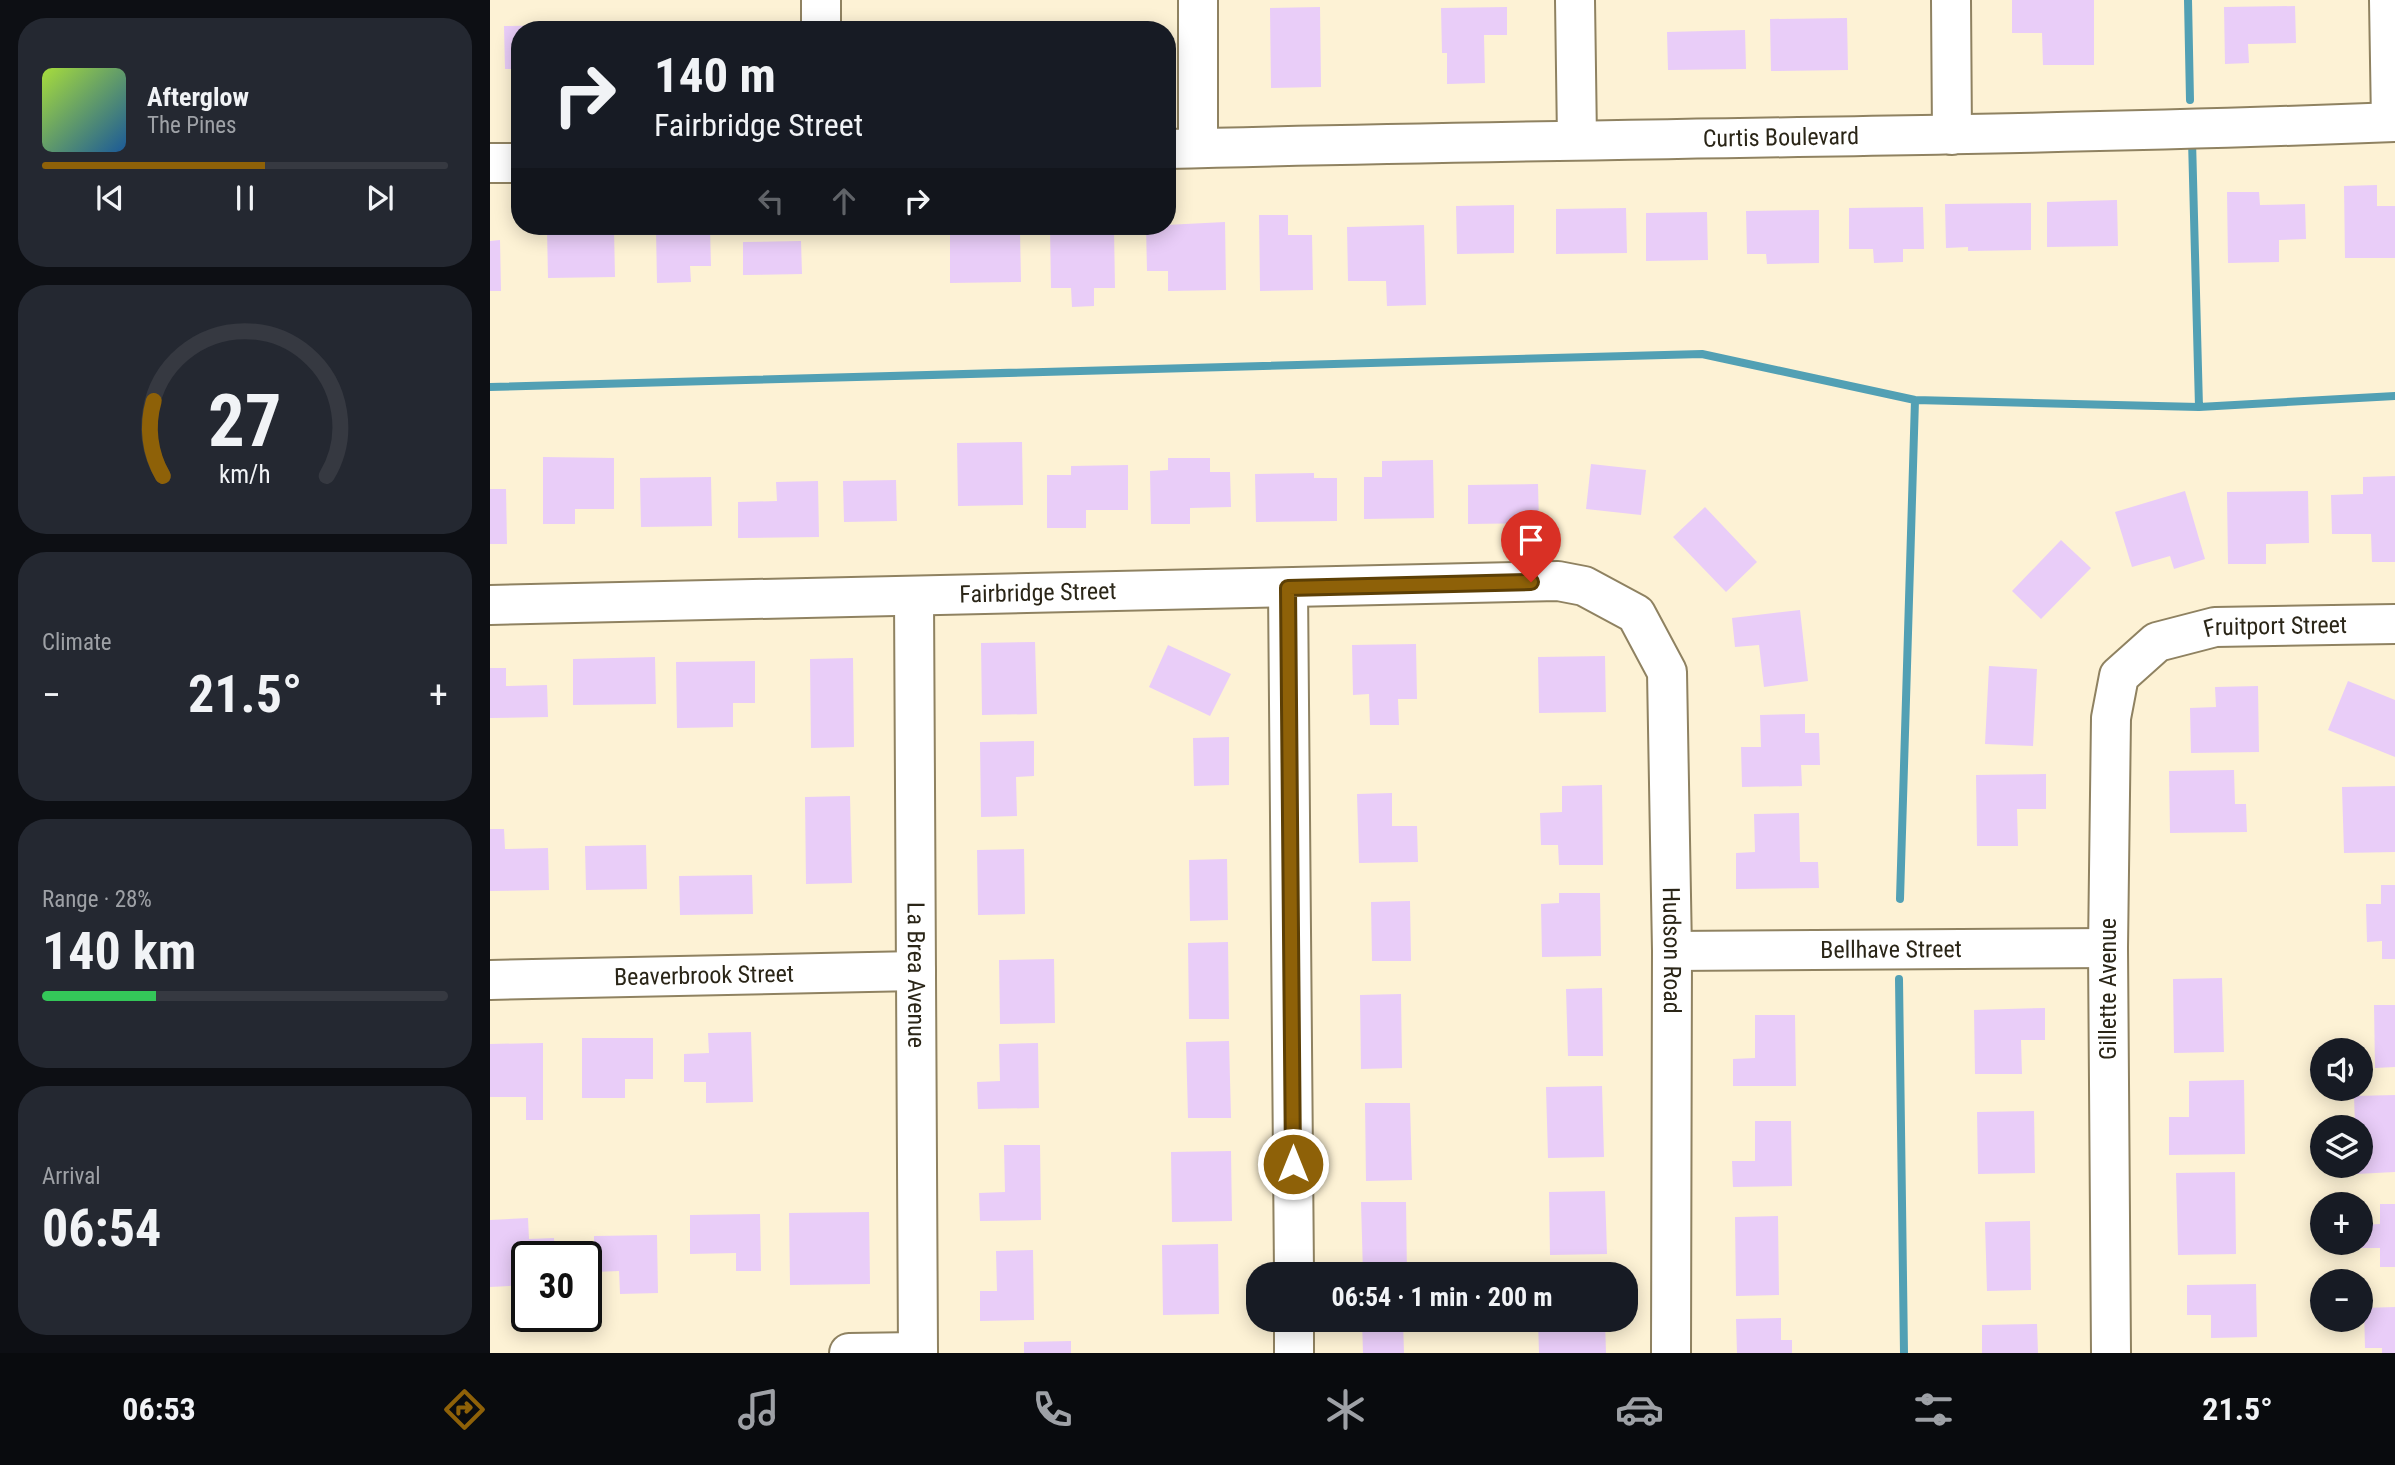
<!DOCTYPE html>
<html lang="en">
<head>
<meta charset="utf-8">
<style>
  :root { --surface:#171b24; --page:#242831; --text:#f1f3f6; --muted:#9ea1a6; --line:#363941; --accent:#8e6108 }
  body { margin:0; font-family:"Roboto Condensed",sans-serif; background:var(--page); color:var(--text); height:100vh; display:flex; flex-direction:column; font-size:26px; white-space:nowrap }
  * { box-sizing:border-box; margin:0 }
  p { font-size:23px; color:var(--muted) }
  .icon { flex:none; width:38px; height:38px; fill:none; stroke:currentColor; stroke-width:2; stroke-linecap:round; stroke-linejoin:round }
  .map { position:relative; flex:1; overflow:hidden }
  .details { display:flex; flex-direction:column; gap:18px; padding:18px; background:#0d0f14; width:490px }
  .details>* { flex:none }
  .top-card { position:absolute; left:21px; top:21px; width:665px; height:214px; border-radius:28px; box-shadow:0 4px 18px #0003; background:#171b24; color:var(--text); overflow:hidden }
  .tools { position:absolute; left:1820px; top:1038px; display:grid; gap:14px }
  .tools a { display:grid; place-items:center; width:63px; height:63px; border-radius:50%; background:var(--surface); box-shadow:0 4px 18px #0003; font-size:35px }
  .speed { position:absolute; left:21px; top:1241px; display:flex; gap:14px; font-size:35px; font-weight:700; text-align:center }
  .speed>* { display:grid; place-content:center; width:91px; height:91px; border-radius:50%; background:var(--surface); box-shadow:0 4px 18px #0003; line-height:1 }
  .speed .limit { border:4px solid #111; border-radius:10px; background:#fff; color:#111 }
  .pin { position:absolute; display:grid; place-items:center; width:60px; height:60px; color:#fff; margin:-72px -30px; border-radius:50% 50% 50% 0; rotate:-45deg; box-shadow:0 0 7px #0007 }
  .pin .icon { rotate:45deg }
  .me { position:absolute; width:77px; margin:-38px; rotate:0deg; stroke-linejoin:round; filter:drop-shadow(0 0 5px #0008) }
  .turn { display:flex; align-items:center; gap:24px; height:147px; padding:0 28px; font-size:32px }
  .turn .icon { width:91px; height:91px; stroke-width:2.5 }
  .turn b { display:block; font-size:49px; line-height:60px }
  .lanes { display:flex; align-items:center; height:66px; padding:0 28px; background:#0003; justify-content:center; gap:35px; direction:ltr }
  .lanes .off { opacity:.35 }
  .big { font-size:52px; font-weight:700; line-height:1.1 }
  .details .widget { flex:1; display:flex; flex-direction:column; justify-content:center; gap:10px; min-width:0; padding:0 24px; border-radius:28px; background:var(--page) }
  .details .dial { align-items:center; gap:0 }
  .dial svg { height:182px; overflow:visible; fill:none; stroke:var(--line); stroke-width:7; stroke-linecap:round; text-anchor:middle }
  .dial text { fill:var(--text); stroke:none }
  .song { display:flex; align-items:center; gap:21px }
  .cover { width:84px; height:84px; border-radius:10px; background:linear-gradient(135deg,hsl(80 70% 55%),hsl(210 70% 35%)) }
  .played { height:7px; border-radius:4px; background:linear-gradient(90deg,var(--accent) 55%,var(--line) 55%) }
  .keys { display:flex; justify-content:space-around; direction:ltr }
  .heat { display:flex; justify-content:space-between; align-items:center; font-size:38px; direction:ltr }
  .charge { height:10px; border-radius:5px; background:linear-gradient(90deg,#34c759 28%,var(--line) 0) }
  .trip { position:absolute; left:756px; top:1262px; width:392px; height:70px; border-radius:28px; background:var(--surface); box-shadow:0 4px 18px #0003; font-weight:700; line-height:70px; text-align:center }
  .tab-bar { display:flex; height:112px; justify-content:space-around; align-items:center; background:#090b0e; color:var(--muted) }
  .tab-bar .icon { width:49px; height:49px }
  .tab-bar .on { color:var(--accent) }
  .tab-bar b { font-size:32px; color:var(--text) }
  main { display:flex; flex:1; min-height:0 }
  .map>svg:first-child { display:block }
</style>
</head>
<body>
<main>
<section class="details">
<div class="widget">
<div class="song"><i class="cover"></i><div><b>Afterglow</b><p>The Pines</p></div></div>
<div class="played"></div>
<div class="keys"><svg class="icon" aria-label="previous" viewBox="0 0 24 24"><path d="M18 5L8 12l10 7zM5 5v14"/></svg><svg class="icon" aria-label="pause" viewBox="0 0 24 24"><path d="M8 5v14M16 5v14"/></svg><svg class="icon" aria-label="next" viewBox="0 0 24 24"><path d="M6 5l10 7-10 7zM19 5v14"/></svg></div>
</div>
<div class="widget dial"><svg viewBox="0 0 100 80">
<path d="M14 69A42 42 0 1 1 86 69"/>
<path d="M14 69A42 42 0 0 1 10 36" stroke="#8e6108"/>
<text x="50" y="56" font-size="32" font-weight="700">27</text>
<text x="50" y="72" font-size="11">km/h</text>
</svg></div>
<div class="widget"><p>Climate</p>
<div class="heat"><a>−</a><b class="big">21.5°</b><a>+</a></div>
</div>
<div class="widget"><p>Range · 28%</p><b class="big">140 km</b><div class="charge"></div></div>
<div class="widget"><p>Arrival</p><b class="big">06:54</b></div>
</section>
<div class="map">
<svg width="1905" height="1353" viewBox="0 0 1905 1353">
  <rect width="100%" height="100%" fill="#fdf2d5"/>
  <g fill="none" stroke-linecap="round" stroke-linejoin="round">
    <!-- stream -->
    <path stroke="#52a0b4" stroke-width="8" d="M 1698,0 L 1700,100
      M 1702,140 L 1709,407
      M 0,387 L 1212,354 L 1425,400 L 1709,407 L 1905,396
      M 1410,899 L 1425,400
      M 1409,979 L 1414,1353"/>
  </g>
  <!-- building -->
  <path fill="#e9cdf8" d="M 1522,0 L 1604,0 L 1604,65 L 1553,65 L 1552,33 L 1522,33 Z
    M 1805,6 L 1806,43 L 1758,44 L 1759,63 L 1735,64 L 1734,7 Z
    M 830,7 L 831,87 L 781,88 L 780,8 Z
    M 1017,7 L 1017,35 L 994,35 L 995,83 L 957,84 L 957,53 L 952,53 L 951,8 Z
    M 1357,18 L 1358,70 L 1281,71 L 1280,19 Z
    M 268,22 L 268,30 L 216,30 L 216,23 Z
    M 78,25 L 78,30 L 30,30 L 30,69 L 15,69 L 14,26 Z
    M 1255,30 L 1256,69 L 1178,70 L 1177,32 Z
    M 1887,185 L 1887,206 L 1905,206 L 1905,258 L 1855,258 L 1854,186 Z
    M 1737,192 L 1769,192 L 1770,205 L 1815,204 L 1816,239 L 1789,240 L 1789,262 L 1738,263 Z
    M 1627,200 L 1628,246 L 1557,247 L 1557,202 Z
    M 1541,203 L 1541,250 L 1478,251 L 1478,247 L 1456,248 L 1455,204 Z
    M 1024,205 L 1024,253 L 967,254 L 966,206 Z
    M 1433,207 L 1434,249 L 1413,249 L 1413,262 L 1384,263 L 1383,249 L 1359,249 L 1359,208 Z
    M 1136,208 L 1137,253 L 1066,254 L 1066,209 Z
    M 1329,210 L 1329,263 L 1277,264 L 1276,254 L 1257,254 L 1256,211 Z
    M 1217,212 L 1218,260 L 1156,261 L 1156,213 Z
    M 769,215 L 798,215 L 798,235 L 822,235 L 823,290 L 770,291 Z
    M 735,222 L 736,290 L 678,291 L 678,271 L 657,271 L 656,226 Z
    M 934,225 L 936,305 L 897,306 L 896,281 L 858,281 L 857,227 Z
    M 124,228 L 125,277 L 58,278 L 57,229 Z
    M 624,228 L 625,288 L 604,288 L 604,306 L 582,307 L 581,288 L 561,288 L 560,229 Z
    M 220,229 L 221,266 L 200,266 L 201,282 L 167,283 L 166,230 Z
    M 530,232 L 531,282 L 460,283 L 460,234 Z
    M 10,240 L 11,291 L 0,291 L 0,241 Z
    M 311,241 L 312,274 L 253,275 L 253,242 Z
    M 532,442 L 533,505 L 468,506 L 467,443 Z
    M 53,457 L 124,458 L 124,509 L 85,509 L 85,524 L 53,524 Z
    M 678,458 L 720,458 L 720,472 L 740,472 L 741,507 L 700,508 L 700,524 L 661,524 L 660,471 L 678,470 Z
    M 943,460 L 944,518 L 874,519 L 874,477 L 892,477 L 892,461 Z
    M 1101,464 L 1156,470 L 1151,515 L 1096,509 Z
    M 638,465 L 638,510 L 596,510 L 596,528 L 557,528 L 557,475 L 581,475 L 581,466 Z
    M 824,473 L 824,478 L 847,478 L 847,521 L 766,522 L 765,474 Z
    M 1905,476 L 1905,562 L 1882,562 L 1881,534 L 1842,534 L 1841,495 L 1873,494 L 1873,477 Z
    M 221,477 L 222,526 L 151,527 L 150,478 Z
    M 406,480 L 407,521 L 354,522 L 353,481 Z
    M 328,481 L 329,537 L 248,538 L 248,502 L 287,501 L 286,482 Z
    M 1048,484 L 1049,523 L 978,524 L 978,485 Z
    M 0,489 L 16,489 L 17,544 L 0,544 Z
    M 1695,491 L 1715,559 L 1684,569 L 1680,556 L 1642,567 L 1625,512 Z
    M 1818,491 L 1819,543 L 1776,544 L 1776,564 L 1738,564 L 1737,492 Z
    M 1215,507 L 1267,562 L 1236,592 L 1183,537 Z
    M 1571,540 L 1601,568 L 1551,619 L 1522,591 Z
    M 1310,610 L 1318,681 L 1274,687 L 1269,645 L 1245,647 L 1242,618 Z
    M 545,642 L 547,714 L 492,715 L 491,643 Z
    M 926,644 L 927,699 L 908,699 L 909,725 L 880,725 L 879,694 L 863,695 L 862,645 Z
    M 678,645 L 741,674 L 720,716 L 659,687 Z
    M 1115,656 L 1116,712 L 1049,713 L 1048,657 Z
    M 165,657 L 166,704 L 83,705 L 83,659 Z
    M 363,658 L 364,747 L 321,748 L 320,659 Z
    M 265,661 L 265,703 L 243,703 L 243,727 L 187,728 L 186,662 Z
    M 1499,666 L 1547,669 L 1543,746 L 1495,744 Z
    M 0,668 L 16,668 L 16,686 L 57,685 L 58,717 L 0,718 Z
    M 1858,681 L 1905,700 L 1905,757 L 1838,730 Z
    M 1768,686 L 1769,752 L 1701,753 L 1700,708 L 1726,707 L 1725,687 Z
    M 1315,714 L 1315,733 L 1329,733 L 1330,765 L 1311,765 L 1312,786 L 1252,787 L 1251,747 L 1271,747 L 1270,715 Z
    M 739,737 L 739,785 L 704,786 L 703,738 Z
    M 544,741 L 544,776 L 526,777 L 527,816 L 491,817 L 490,742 Z
    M 1744,770 L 1745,804 L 1756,804 L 1757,832 L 1680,833 L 1679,771 Z
    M 1556,774 L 1556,809 L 1527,809 L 1528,846 L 1487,846 L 1486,775 Z
    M 1112,785 L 1113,865 L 1069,865 L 1068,845 L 1051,845 L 1050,813 L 1072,812 L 1072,786 Z
    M 1905,786 L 1905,852 L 1854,853 L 1852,787 Z
    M 902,793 L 902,826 L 927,826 L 928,862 L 869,863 L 867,794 Z
    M 360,796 L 362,883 L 316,884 L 315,797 Z
    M 1309,813 L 1310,862 L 1328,862 L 1329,888 L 1246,889 L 1246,853 L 1265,852 L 1264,814 Z
    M 0,829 L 14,829 L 15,849 L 58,848 L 59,890 L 0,891 Z
    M 156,845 L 157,889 L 96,890 L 95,846 Z
    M 534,849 L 535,914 L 488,915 L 487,850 Z
    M 737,859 L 738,920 L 700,921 L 699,860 Z
    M 262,875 L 263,914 L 190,915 L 189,876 Z
    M 1891,885 L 1905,885 L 1905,959 L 1892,959 L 1892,941 L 1877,942 L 1876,904 L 1891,904 Z
    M 1069,893 L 1110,893 L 1111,956 L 1052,957 L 1051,904 L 1069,903 Z
    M 920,901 L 921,961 L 882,961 L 881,902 Z
    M 738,942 L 739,1019 L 699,1019 L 698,943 Z
    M 564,959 L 565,1023 L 510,1024 L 509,960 Z
    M 1732,978 L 1734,1052 L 1684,1053 L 1683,979 Z
    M 1112,988 L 1113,1056 L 1078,1056 L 1076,989 Z
    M 911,994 L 912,1068 L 871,1069 L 870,995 Z
    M 1884,1005 L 1905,1005 L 1905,1067 L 1885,1068 Z
    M 1555,1008 L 1555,1040 L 1531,1040 L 1532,1074 L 1485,1074 L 1484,1010 Z
    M 1265,1015 L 1305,1015 L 1306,1086 L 1243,1086 L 1243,1059 L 1265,1058 Z
    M 261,1032 L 263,1102 L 216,1103 L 216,1082 L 194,1082 L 194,1054 L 219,1053 L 218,1033 Z
    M 92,1038 L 163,1038 L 163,1079 L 135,1079 L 135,1098 L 92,1098 Z
    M 739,1041 L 741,1118 L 698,1118 L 696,1042 Z
    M 53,1043 L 53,1120 L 36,1120 L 36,1097 L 0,1097 L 0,1044 Z
    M 548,1043 L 549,1108 L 488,1109 L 487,1082 L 510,1081 L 509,1044 Z
    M 1754,1080 L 1755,1154 L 1679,1155 L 1679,1117 L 1699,1117 L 1699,1081 Z
    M 1112,1086 L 1114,1157 L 1058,1158 L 1056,1087 Z
    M 1905,1095 L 1905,1172 L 1866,1174 L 1866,1166 L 1871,1166 L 1871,1127 L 1865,1127 L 1864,1096 Z
    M 875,1103 L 920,1103 L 922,1180 L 876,1181 Z
    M 1544,1111 L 1545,1173 L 1488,1174 L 1487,1112 Z
    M 1265,1121 L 1301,1121 L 1302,1186 L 1243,1187 L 1242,1161 L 1265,1161 Z
    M 514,1145 L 550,1145 L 551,1220 L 490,1221 L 489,1193 L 515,1192 Z
    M 741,1151 L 742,1221 L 682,1222 L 681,1152 Z
    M 1745,1172 L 1746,1254 L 1688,1255 L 1686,1173 Z
    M 1115,1191 L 1117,1254 L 1060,1255 L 1059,1192 Z
    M 871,1202 L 916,1202 L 917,1274 L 873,1274 Z
    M 1890,1204 L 1905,1204 L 1905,1267 L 1890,1267 L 1890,1248 L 1871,1248 L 1871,1225 L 1890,1224 Z
    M 379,1212 L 380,1284 L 300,1285 L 299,1213 Z
    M 270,1214 L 271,1271 L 246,1271 L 246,1253 L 200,1254 L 200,1215 Z
    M 1288,1216 L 1289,1295 L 1246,1296 L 1245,1217 Z
    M 38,1218 L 39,1239 L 64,1238 L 65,1256 L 37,1256 L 37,1285 L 0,1287 L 0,1220 Z
    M 1540,1221 L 1541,1290 L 1497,1291 L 1495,1222 Z
    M 167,1235 L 168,1293 L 130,1294 L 129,1271 L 104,1272 L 104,1236 Z
    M 728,1244 L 729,1314 L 673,1315 L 672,1245 Z
    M 543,1250 L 544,1320 L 490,1321 L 490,1291 L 507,1291 L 506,1251 Z
    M 1766,1284 L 1767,1337 L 1721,1338 L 1721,1315 L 1697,1315 L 1697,1285 Z
    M 1905,1307 L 1905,1353 L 1892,1353 L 1892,1348 L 1875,1348 L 1874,1308 Z
    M 1291,1318 L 1291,1340 L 1302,1340 L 1302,1353 L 1247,1353 L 1246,1319 Z
    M 872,1320 L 913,1320 L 914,1353 L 873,1353 Z
    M 1048,1320 L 1115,1320 L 1116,1353 L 1049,1353 Z
    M 1547,1324 L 1548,1353 L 1492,1353 L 1492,1325 Z
    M 581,1341 L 581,1353 L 534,1353 L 534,1342 Z"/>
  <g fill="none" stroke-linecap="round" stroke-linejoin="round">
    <defs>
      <g id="minor">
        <path d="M 331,0 L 331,30"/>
        <path d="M 708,0 L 708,148"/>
        <path d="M 1085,0 L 1087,139"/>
        <path d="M 1461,0 L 1462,135"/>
        <path d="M 1899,0 L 1901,122"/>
        <path id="s1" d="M 677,149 C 1086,138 1496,138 1905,122"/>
        <path d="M 0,163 L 30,163"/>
        <path d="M 798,588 L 804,1274"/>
        <path id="s2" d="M 424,597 L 428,1353"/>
        <path id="s3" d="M 0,605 L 1068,581 L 1094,586 L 1146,614 L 1177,672 L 1182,951 L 1181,1353"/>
        <path id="s4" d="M 1182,951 L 1618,948"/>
        <path id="s5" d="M 0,980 L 426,971"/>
        <path d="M 804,1320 L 804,1353"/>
        <path d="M 359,1353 L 428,1352"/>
        <path id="s6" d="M 1621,1353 L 1618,948 L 1621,718 L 1629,676 L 1667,642 L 1725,627 L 1905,624"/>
      </g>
    </defs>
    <!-- minor casing -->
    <use href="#minor" stroke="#8f8261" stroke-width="42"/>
    <!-- minor -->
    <use href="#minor" stroke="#fff" stroke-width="38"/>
  </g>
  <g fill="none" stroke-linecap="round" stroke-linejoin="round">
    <defs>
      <path id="route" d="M 803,1164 L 798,588 L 1041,582"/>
    </defs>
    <!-- route casing -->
    <use href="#route" stroke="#5c3f05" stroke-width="18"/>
    <!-- route -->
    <use href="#route" stroke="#8e6108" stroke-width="12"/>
  </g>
  <g text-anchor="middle" stroke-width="5" stroke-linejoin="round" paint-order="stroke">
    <!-- street labels -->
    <g font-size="24" fill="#2a2517" stroke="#fff">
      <text dy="8" stroke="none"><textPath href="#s1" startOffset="614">Curtis Boulevard</textPath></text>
      <text dy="8" stroke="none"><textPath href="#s3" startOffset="548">Fairbridge Street</textPath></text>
      <text dy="8" stroke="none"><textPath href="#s6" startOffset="849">Fruitport Street</textPath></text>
      <text dy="8" stroke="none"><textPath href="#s4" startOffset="219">Bellhave Street</textPath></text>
      <text dy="8" stroke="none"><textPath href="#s3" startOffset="1498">Hudson Road</textPath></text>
      <text dy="8" stroke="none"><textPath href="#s5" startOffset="214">Beaverbrook Street</textPath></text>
      <text dy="8" stroke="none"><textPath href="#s2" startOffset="378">La Brea Avenue</textPath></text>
      <text transform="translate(1618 989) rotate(-90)" y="8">Gillette Avenue</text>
    </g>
  </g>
</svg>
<div class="tools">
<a><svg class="icon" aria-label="sound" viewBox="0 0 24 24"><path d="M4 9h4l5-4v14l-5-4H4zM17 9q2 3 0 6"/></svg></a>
<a><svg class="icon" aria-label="layers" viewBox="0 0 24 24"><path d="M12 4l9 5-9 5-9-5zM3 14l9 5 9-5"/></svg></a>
<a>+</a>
<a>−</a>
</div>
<div class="speed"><div class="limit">30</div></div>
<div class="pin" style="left:1041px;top:582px;background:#d93025"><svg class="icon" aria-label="arrive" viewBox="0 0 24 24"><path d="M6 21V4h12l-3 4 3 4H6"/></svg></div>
<svg class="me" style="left:803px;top:1164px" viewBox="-20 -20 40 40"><circle r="17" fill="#8e6108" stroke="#fff" stroke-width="3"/><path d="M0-11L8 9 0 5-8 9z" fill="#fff"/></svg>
<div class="trip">06:54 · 1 min · 200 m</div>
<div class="top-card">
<div class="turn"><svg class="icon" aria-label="right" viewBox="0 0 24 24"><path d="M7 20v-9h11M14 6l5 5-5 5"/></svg><div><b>140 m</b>Fairbridge Street</div></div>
<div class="lanes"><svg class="icon off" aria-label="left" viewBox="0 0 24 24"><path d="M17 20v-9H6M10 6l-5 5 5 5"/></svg><svg class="icon off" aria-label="ahead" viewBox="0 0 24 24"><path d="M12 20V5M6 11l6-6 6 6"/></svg><svg class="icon" aria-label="right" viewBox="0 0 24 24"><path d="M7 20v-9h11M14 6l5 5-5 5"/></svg></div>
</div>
</div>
</main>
<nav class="tab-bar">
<b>06:53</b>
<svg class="icon on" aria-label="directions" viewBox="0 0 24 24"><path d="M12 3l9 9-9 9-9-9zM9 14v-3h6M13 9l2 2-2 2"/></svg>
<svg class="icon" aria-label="music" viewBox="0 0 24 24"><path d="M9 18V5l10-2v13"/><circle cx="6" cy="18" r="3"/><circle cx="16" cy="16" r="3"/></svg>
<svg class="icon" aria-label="phone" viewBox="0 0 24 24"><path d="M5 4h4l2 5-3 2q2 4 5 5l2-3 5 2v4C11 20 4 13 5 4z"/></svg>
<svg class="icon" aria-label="climate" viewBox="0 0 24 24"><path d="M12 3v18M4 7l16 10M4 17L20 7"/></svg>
<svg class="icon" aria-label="car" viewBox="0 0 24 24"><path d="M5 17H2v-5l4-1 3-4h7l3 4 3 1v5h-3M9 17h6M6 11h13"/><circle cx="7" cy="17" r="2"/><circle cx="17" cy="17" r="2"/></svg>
<svg class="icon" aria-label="filters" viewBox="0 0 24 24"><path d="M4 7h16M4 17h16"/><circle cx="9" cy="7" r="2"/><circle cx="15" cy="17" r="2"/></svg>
<b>21.5°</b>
</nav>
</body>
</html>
